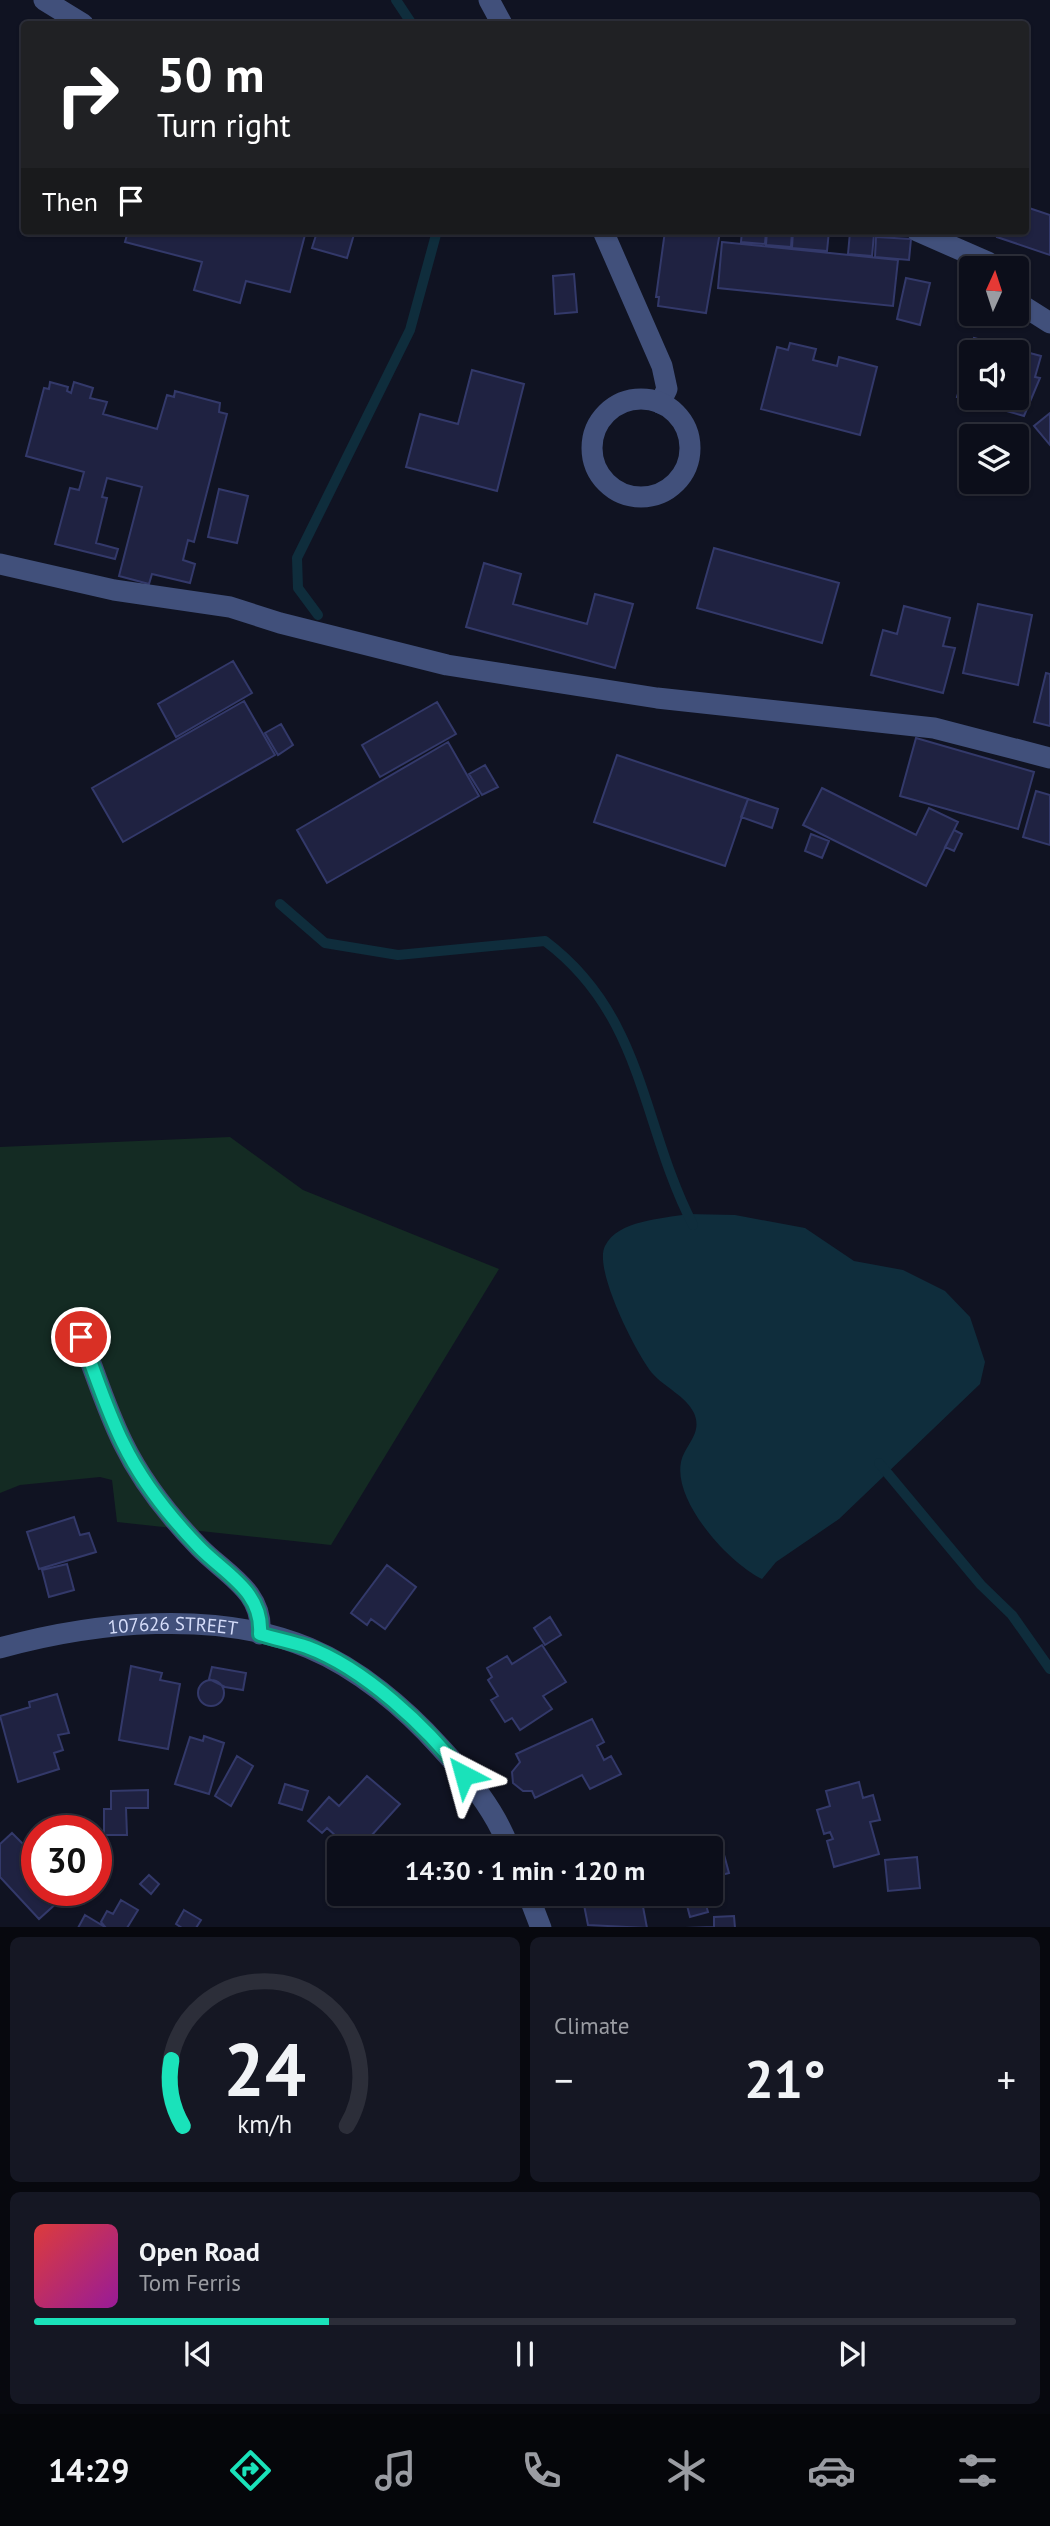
<!DOCTYPE html>
<html lang="en">
<head>
<meta charset="utf-8">
<style>
  :root { --surface:#0c0e1a; --page:#151723; --text:#f1f3f6; --muted:#9a9ca2; --line:#2c2e39; --accent:#1ae2ba }
  body { margin:0; font-family:"PT Sans",sans-serif; background:var(--page); color:var(--text); height:100vh; display:flex; flex-direction:column; font-size:26px; white-space:nowrap }
  * { box-sizing:border-box; margin:0 }
  p { font-size:23px; color:var(--muted) }
  .icon { flex:none; width:38px; height:38px; fill:none; stroke:currentColor; stroke-width:2; stroke-linecap:round; stroke-linejoin:round }
  .map { position:relative; height:1927px; overflow:hidden }
  .panel { display:flex; flex-direction:column; gap:10px; padding:10px; background:#07080e; flex:1 }
  .panel>* { flex:none }
  .guide { position:absolute; left:21px; top:21px; width:1008px; height:214px; border-radius:7px; box-shadow:0 2px 5px #0004,0 0 0 2px var(--line); background:#202124; color:#fff; overflow:hidden }
  .needle { width:46px; rotate:3deg }
  .tools { position:absolute; left:959px; top:256px; display:grid; gap:14px }
  .tools a { display:grid; place-items:center; width:70px; height:70px; border-radius:7px; background:var(--surface); box-shadow:0 2px 5px #0004,0 0 0 2px var(--line); font-size:35px }
  .speed { position:absolute; left:21px; top:1815px; display:flex; gap:14px; font-size:35px; font-weight:700; text-align:center }
  .speed>* { display:grid; place-content:center; width:91px; height:91px; border-radius:50%; background:var(--surface); box-shadow:0 2px 5px #0004,0 0 0 2px var(--line); line-height:1 }
  .speed .limit { border:10px solid #d22; background:#fff; color:#111 }
  .pin { position:absolute; display:grid; place-items:center; width:60px; height:60px; color:#fff; margin:-30px; border:4px solid #fff; border-radius:50%; box-shadow:0 2px 7px #0007 }
  .me { position:absolute; width:77px; margin:-38px; rotate:321deg; stroke-linejoin:round; filter:drop-shadow(0 0 5px #0008) }
  .turn { display:flex; align-items:center; gap:24px; height:147px; padding:0 21px; font-size:32px }
  .turn .icon { width:91px; height:91px; stroke-width:2.5 }
  .turn b { display:block; font-size:49px; line-height:60px }
  .then { display:flex; align-items:center; height:66px; padding:0 21px; background:#0003; gap:14px; font-size:26px }
  .big { font-size:52px; font-weight:600; line-height:1.1 }
  .panel .widget { flex:1; display:flex; flex-direction:column; justify-content:center; gap:10px; min-width:0; padding:0 24px; border-radius:10px; background:var(--page) }
  .panel .dial { align-items:center; gap:0 }
  .dial svg { height:182px; overflow:visible; fill:none; stroke:var(--line); stroke-width:7; stroke-linecap:round; text-anchor:middle }
  .dial text { fill:var(--text); stroke:none }
  .song { display:flex; align-items:center; gap:21px }
  .cover { width:84px; height:84px; border-radius:10px; background:linear-gradient(135deg,hsl(0 70% 55%),hsl(300 70% 35%)) }
  .played { height:7px; border-radius:4px; background:linear-gradient(90deg,var(--accent) 30%,var(--line) 30%) }
  .keys { display:flex; justify-content:space-around; direction:ltr }
  .heat { display:flex; justify-content:space-between; align-items:center; font-size:38px; direction:ltr }
  .panel .tiles { flex:1; display:grid; gap:10px; grid-template-columns:1fr 1fr }
  .widget:last-child { grid-column:span 2 }
  .trip { position:absolute; left:327px; top:1836px; width:396px; height:70px; border-radius:7px; background:var(--surface); box-shadow:0 2px 5px #0004,0 0 0 2px var(--line); font-weight:600; line-height:70px; text-align:center }
  .menu { display:flex; height:112px; justify-content:space-around; align-items:center; background:#05060a; color:var(--muted) }
  .menu .icon { width:49px; height:49px }
  .menu .active { color:var(--accent) }
  .menu b { font-size:32px; color:var(--text) }
  .map>svg:first-child { display:block }
</style>
</head>
<body>
<div class="map">
<svg width="1050" height="1928" viewBox="0 0 1050 1928">
  <rect width="100%" height="100%" fill="#101322"/>
  <!-- green -->
  <path fill="#142b23" d="M 230,1137 L 303,1190 L 499,1269 L 331,1545 L 117,1522 L 112,1480 L 100,1477 L 20,1485 L 0,1493 L 0,1147 Z"/>
  <!-- water -->
  <path fill="#0f2d3c" d="M 687,1214 L 735,1215 L 805,1228 L 854,1261 L 903,1270 L 945,1291 L 970,1317 L 985,1362 L 980,1384 L 839,1519 L 776,1562 L 762,1579 C 729,1563 673,1502 681,1462 C 685,1444 703,1434 694,1413 C 686,1396 664,1387 652,1373 C 636,1353 593,1269 605,1246 C 618,1220 662,1219 687,1214 Z"/>
  <g fill="none" stroke-linecap="round" stroke-linejoin="round">
    <!-- stream -->
    <path stroke="#0f2d3c" stroke-width="10" d="M 396,0 L 412,24
      M 318,615 L 298,588 L 297,558 L 410,330 L 437,231
      M 280,904 L 325,943 L 398,955 L 545,941 C 645,1016 641,1125 693,1225
      M 879,1463 L 981,1585 L 1012,1615 L 1050,1669"/>
  </g>
  <!-- building -->
  <path fill="#1f2241" stroke="#33396a" stroke-width="2" fill-rule="evenodd" d="M 1026,207 L 1050,215 L 1050,255 L 997,237 L 999,231 L 1026,231 Z
    M 128,231 L 306,231 L 290,292 L 246,281 L 240,303 L 194,290 L 202,262 L 125,242 Z
    M 312,231 L 355,231 L 347,258 L 312,248 L 317,232 Z
    M 665,231 L 720,232 L 706,313 L 658,306 L 659,297 L 656,297 Z
    M 742,231 L 766,231 L 765,244 L 741,242 Z
    M 767,231 L 792,231 L 791,247 L 766,245 Z
    M 793,231 L 829,231 L 827,251 L 792,248 Z
    M 850,232 L 874,234 L 872,256 L 848,254 Z
    M 876,237 L 911,239 L 909,260 L 875,257 Z
    M 722,242 L 898,260 L 893,306 L 718,288 Z
    M 574,274 L 577,312 L 555,314 L 553,276 Z
    M 906,278 L 930,283 L 920,325 L 897,319 Z
    M 974,338 L 1041,356 L 1035,377 L 1040,378 L 1024,416 L 957,397 ZM 971,352 L 1017,352 L 1017,397 L 971,397 Z
    M 790,343 L 816,349 L 813,360 L 837,366 L 839,357 L 877,367 L 860,435 L 761,409 L 777,347 L 788,350 Z
    M 472,370 L 524,384 L 497,491 L 406,467 L 420,414 L 458,424 Z
    M 50,382 L 68,387 L 67,391 L 71,393 L 74,382 L 93,388 L 90,398 L 107,402 L 103,414 L 157,429 L 167,395 L 174,397 L 175,391 L 220,403 L 219,412 L 227,414 L 194,542 L 188,540 L 183,560 L 195,564 L 190,583 L 152,574 L 149,584 L 119,576 L 142,487 L 107,478 L 102,497 L 107,498 L 96,543 L 118,549 L 115,559 L 55,544 L 70,488 L 79,490 L 84,472 L 26,456 L 44,388 L 49,389 Z
    M 1050,413 L 1050,445 L 1034,426 Z
    M 219,489 L 248,496 L 237,543 L 208,537 Z
    M 714,548 L 839,583 L 822,643 L 697,608 Z
    M 484,563 L 521,574 L 513,604 L 587,624 L 595,594 L 633,604 L 615,668 L 466,627 Z
    M 978,604 L 1032,615 L 1018,685 L 963,673 Z
    M 904,606 L 950,618 L 943,646 L 955,648 L 943,693 L 871,675 L 883,630 L 897,634 Z
    M 233,661 L 252,693 L 176,737 L 158,704 Z
    M 1046,673 L 1050,674 L 1050,726 L 1034,722 Z
    M 244,701 L 275,755 L 123,842 L 92,788 Z
    M 437,702 L 456,734 L 380,777 L 362,745 Z
    M 281,724 L 293,745 L 278,755 L 265,733 Z
    M 916,738 L 1034,772 L 1018,829 L 900,796 Z
    M 448,742 L 479,796 L 327,883 L 297,830 Z
    M 617,755 L 748,799 L 725,866 L 594,822 Z
    M 485,765 L 498,787 L 482,795 L 469,774 Z
    M 822,788 L 916,835 L 929,808 L 958,822 L 926,886 L 803,825 Z
    M 1036,791 L 1050,795 L 1050,845 L 1023,837 Z
    M 748,799 L 778,809 L 772,828 L 741,817 Z
    M 954,830 L 962,834 L 954,851 L 945,847 Z
    M 811,834 L 829,841 L 822,858 L 805,851 Z
    M 74,1517 L 80,1535 L 89,1533 L 96,1552 L 39,1569 L 27,1532 Z
    M 67,1564 L 74,1590 L 49,1597 L 42,1570 Z
    M 387,1565 L 416,1587 L 385,1629 L 371,1619 L 367,1625 L 351,1613 Z
    M 550,1617 L 561,1635 L 545,1645 L 534,1628 Z
    M 542,1645 L 566,1682 L 543,1696 L 552,1709 L 520,1730 L 512,1718 L 505,1722 L 491,1700 L 498,1696 L 488,1680 L 492,1677 L 487,1668 L 507,1656 L 512,1664 Z
    M 131,1666 L 162,1673 L 160,1680 L 180,1684 L 168,1749 L 119,1740 Z
    M 212,1667 L 246,1673 L 243,1690 L 225,1687 L 209,1679 Z
    M198 1693a13 13 0 1 1 26 0a13 13 0 1 1-26 0Z
    M 57,1694 L 69,1733 L 58,1735 L 63,1750 L 54,1753 L 59,1769 L 18,1782 L 0,1716 L 30,1707 L 29,1702 Z
    M 592,1719 L 604,1742 L 597,1746 L 604,1760 L 611,1756 L 621,1774 L 590,1789 L 582,1775 L 535,1798 L 532,1791 L 523,1791 L 513,1783 L 512,1772 L 520,1762 L 516,1754 Z
    M 204,1736 L 224,1743 L 209,1794 L 175,1784 L 190,1737 L 203,1741 Z
    M 237,1756 L 253,1766 L 231,1806 L 215,1796 Z
    M 367,1776 L 400,1804 L 362,1846 L 357,1843 L 349,1848 L 327,1828 L 322,1833 L 308,1821 L 329,1797 L 339,1806 Z
    M 859,1782 L 863,1798 L 873,1795 L 880,1820 L 870,1822 L 879,1854 L 834,1867 L 827,1841 L 833,1839 L 830,1832 L 824,1834 L 817,1810 L 830,1806 L 826,1791 Z
    M 285,1784 L 308,1791 L 302,1810 L 279,1803 Z
    M 148,1790 L 148,1808 L 126,1808 L 127,1835 L 104,1835 L 104,1809 L 111,1809 L 111,1791 Z
    M 12,1833 L 23,1844 L 29,1838 L 37,1847 L 37,1890 L 75,1890 L 70,1891 L 39,1919 L 0,1877 L 0,1844 Z
    M 720,1840 L 729,1873 L 710,1878 L 710,1848 L 688,1848 Z
    M 917,1857 L 920,1888 L 888,1891 L 885,1860 Z
    M 149,1875 L 159,1884 L 151,1894 L 140,1884 Z
    M 590,1894 L 647,1894 L 641,1896 L 647,1928 L 588,1925 L 583,1900 L 591,1898 Z
    M 684,1894 L 703,1894 L 708,1912 L 690,1917 Z
    M 121,1900 L 138,1910 L 127,1928 L 106,1928 L 101,1922 L 107,1911 L 113,1914 Z
    M 184,1910 L 201,1920 L 196,1928 L 182,1928 L 176,1924 Z
    M 85,1915 L 105,1927 L 106,1928 L 78,1928 Z
    M 734,1916 L 735,1928 L 685,1928 L 714,1927 L 714,1917 Z"/>
  <g fill="none" stroke-linecap="round" stroke-linejoin="round">
    <!-- minor -->
    <g stroke="#41507b" stroke-width="21">
      <path d="M 44,0 L 83,24"/>
      <path d="M 489,0 L 502,24"/>
      <path d="M 603,231 L 662,366 L 667,389 L 660,403"/>
      <path d="M 917,231 L 988,262 L 992,268"/>
      <path d="M 1017,302 L 1050,323"/>
      <circle cx="641" cy="448" r="49"/>
      <path d="M 0,564 L 114,590 L 230,607 L 280,623 L 447,665 L 657,698 L 934,728 L 1050,758"/>
      <path d="M 81,1337 C 95,1372 106,1409 123,1443 C 141,1480 170,1517 199,1547 C 225,1574 264,1591 260,1634"/>
      <path id="s1" d="M 0,1648 C 94,1622 217,1609 309,1648 C 359,1669 405,1708 440,1747 C 467,1776 496,1811 509,1848"/>
      <path d="M 528,1894 L 541,1928"/>
    </g>
  </g>
  <g fill="none" stroke-linecap="round" stroke-linejoin="round">
    <defs>
      <path id="route" d="M 81,1337 C 95,1372 106,1409 123,1443 C 141,1480 170,1517 199,1547 C 225,1574 263,1591 260,1634 C 276,1639 292,1642 307,1647 C 364,1668 427,1727 464,1775"/>
    </defs>
    <!-- route casing -->
    <use href="#route" stroke="#119379" stroke-width="18"/>
    <!-- route -->
    <use href="#route" stroke="#1ae2ba" stroke-width="12"/>
  </g>
  <g text-anchor="middle" stroke-width="7" stroke-linejoin="round" paint-order="stroke">
    <!-- street labels -->
    <g font-size="19" fill="#d6ddfa" stroke="#101322">
      <text dy="7" stroke="none"><textPath href="#s1" startOffset="175">107626 STREET</textPath></text>
    </g>
  </g>
</svg>
<div class="tools">
<a><svg class="needle" viewBox="-14 -14 28 28"><path d="M0-13l5 13h-10z" fill="#e53935"/><path d="M0 13l5-13h-10z" fill="#9a9ca2"/></svg></a>
<a><svg class="icon" aria-label="sound" viewBox="0 0 24 24"><path d="M4 9h4l5-4v14l-5-4H4zM17 9q2 3 0 6"/></svg></a>
<a><svg class="icon" aria-label="layers" viewBox="0 0 24 24"><path d="M12 4l9 5-9 5-9-5zM3 14l9 5 9-5"/></svg></a>
</div>
<div class="speed"><div class="limit">30</div></div>
<div class="pin" style="left:81px;top:1337px;background:#d93025"><svg class="icon" aria-label="arrive" viewBox="0 0 24 24"><path d="M6 21V4h12l-3 4 3 4H6"/></svg></div>
<svg class="me" style="left:464px;top:1775px" viewBox="-20 -20 40 40"><path d="M0-17L14 15 0 8-14 15z" fill="#1ae2ba" stroke="#fff" stroke-width="4"/></svg>
<div class="trip">14:30 · 1 min · 120 m</div>
<div class="guide">
<div class="turn"><svg class="icon" aria-label="right" viewBox="0 0 24 24"><path d="M7 20v-9h11M14 6l5 5-5 5"/></svg><div><b>50 m</b>Turn right</div></div>
<div class="then">Then<svg class="icon" aria-label="arrive" viewBox="0 0 24 24"><path d="M6 21V4h12l-3 4 3 4H6"/></svg></div>
</div>
</div>
<section class="panel">
<div class="tiles">
<div class="widget dial"><svg viewBox="0 0 100 80">
<path d="M14 69A42 42 0 1 1 86 69"/>
<path d="M14 69A42 42 0 0 1 9 40" stroke="#1ae2ba"/>
<text x="50" y="56" font-size="32" font-weight="700">24</text>
<text x="50" y="72" font-size="11">km/h</text>
</svg></div>
<div class="widget"><p>Climate</p>
<div class="heat"><a>−</a><b class="big">21°</b><a>+</a></div>
</div>
<div class="widget">
<div class="song"><i class="cover"></i><div><b>Open Road</b><p>Tom Ferris</p></div></div>
<div class="played"></div>
<div class="keys"><svg class="icon" aria-label="previous" viewBox="0 0 24 24"><path d="M18 5L8 12l10 7zM5 5v14"/></svg><svg class="icon" aria-label="pause" viewBox="0 0 24 24"><path d="M8 5v14M16 5v14"/></svg><svg class="icon" aria-label="next" viewBox="0 0 24 24"><path d="M6 5l10 7-10 7zM19 5v14"/></svg></div>
</div>
</div>
</section>
<nav class="menu">
<b>14:29</b>
<svg class="icon active" aria-label="directions" viewBox="0 0 24 24"><path d="M12 3l9 9-9 9-9-9zM9 14v-3h6M13 9l2 2-2 2"/></svg>
<svg class="icon" aria-label="music" viewBox="0 0 24 24"><path d="M9 18V5l10-2v13"/><circle cx="6" cy="18" r="3"/><circle cx="16" cy="16" r="3"/></svg>
<svg class="icon" aria-label="phone" viewBox="0 0 24 24"><path d="M5 4h4l2 5-3 2q2 4 5 5l2-3 5 2v4C11 20 4 13 5 4z"/></svg>
<svg class="icon" aria-label="climate" viewBox="0 0 24 24"><path d="M12 3v18M4 7l16 10M4 17L20 7"/></svg>
<svg class="icon" aria-label="car" viewBox="0 0 24 24"><path d="M5 17H2v-5l4-1 3-4h7l3 4 3 1v5h-3M9 17h6M6 11h13"/><circle cx="7" cy="17" r="2"/><circle cx="17" cy="17" r="2"/></svg>
<svg class="icon" aria-label="filters" viewBox="0 0 24 24"><path d="M4 7h16M4 17h16"/><circle cx="9" cy="7" r="2"/><circle cx="15" cy="17" r="2"/></svg>
</nav>
</body>
</html>
